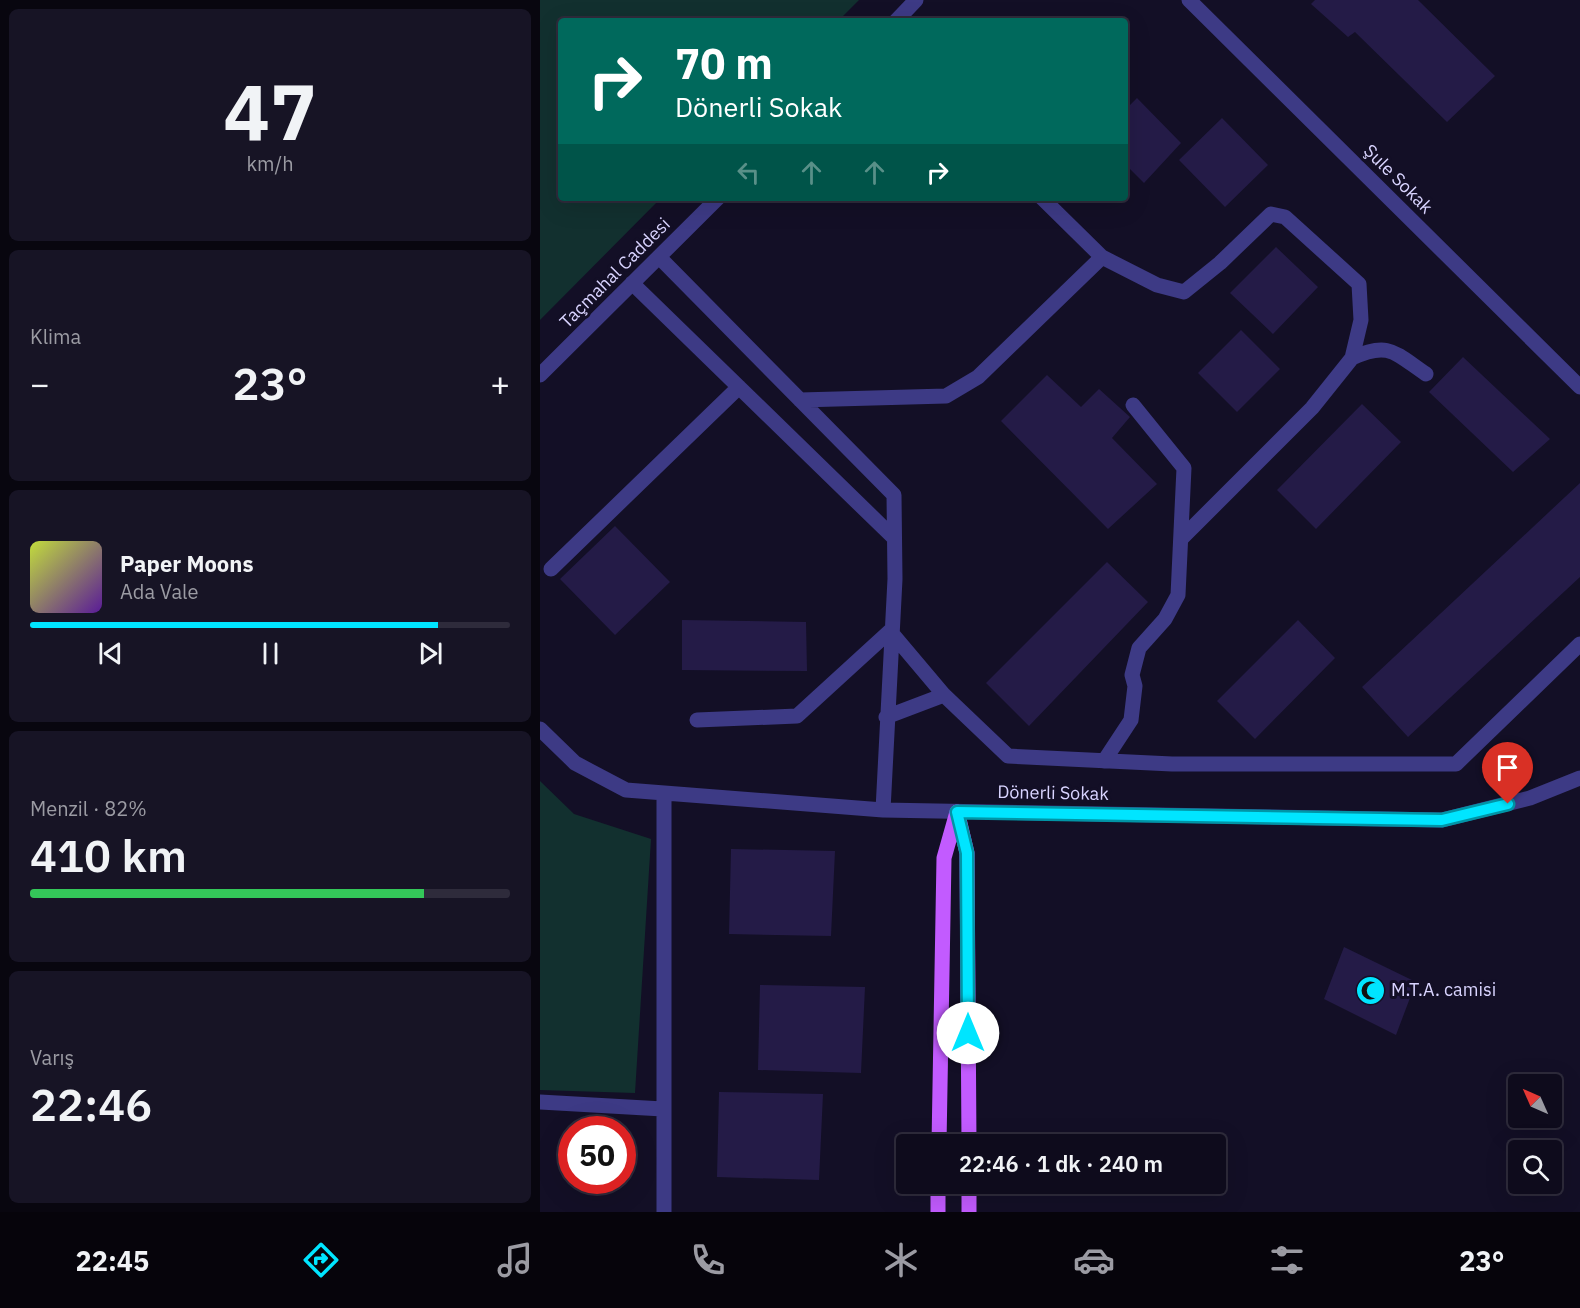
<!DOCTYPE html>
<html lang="tr">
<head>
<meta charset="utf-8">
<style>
  :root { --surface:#0e0b1c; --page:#171425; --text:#f1f3f6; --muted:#9b9ba3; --line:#2e2b3b; --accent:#00e5ff }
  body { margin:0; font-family:"IBM Plex Sans",sans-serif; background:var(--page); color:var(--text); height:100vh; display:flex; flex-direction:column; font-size:22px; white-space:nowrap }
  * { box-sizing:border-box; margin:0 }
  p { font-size:20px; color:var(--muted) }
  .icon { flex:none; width:33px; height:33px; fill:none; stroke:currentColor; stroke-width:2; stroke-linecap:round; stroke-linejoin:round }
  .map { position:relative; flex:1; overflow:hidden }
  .details { display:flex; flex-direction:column; gap:9px; padding:9px; background:#08060f; width:540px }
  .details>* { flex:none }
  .guide { position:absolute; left:18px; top:18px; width:570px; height:183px; border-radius:6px; box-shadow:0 6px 24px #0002,0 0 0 2px var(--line); background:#00695c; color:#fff; overflow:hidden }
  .needle { width:39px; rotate:315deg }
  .tools { position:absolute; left:968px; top:1074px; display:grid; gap:12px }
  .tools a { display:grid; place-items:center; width:54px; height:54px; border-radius:6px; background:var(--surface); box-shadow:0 6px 24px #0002,0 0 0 2px var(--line); font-size:30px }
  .speed { position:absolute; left:18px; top:1116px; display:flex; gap:12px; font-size:30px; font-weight:700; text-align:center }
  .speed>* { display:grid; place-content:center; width:78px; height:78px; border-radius:50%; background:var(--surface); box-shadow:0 6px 24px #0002,0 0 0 2px var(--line); line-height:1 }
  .speed .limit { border:9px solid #d22; background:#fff; color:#111 }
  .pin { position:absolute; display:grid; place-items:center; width:51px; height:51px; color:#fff; margin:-62px -26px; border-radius:50% 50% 50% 0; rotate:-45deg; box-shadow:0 0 6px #0007 }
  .pin .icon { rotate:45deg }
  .me { position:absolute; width:66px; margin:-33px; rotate:0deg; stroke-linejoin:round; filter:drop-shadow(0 0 4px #0008) }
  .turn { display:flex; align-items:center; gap:21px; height:126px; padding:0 18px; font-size:27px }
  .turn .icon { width:78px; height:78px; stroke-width:2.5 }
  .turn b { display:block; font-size:42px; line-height:51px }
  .lanes { display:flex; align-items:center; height:57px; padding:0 18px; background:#0003; justify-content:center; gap:30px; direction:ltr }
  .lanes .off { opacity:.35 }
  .big { font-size:45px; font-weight:600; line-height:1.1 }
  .details .card { flex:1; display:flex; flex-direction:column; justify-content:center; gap:9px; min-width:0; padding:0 21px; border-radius:9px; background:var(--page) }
  .details .dial { align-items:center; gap:0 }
  .dial b { font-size:78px; line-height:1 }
  .song { display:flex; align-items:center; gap:18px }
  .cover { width:72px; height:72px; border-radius:9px; background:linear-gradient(135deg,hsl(70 70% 55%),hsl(270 70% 35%)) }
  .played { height:6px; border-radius:3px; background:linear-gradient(90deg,var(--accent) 85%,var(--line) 85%) }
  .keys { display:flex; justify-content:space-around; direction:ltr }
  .heat { display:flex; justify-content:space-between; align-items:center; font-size:33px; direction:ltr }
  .charge { height:9px; border-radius:4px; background:linear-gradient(90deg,#34c759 82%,var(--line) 0) }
  .trip { position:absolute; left:356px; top:1134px; width:330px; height:60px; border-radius:6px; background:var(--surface); box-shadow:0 6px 24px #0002,0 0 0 2px var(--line); font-weight:600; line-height:60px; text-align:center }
  .menu { display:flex; height:96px; justify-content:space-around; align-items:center; background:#06040b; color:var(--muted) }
  .menu .icon { width:42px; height:42px }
  .menu .current { color:var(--accent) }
  .menu b { font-size:27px; color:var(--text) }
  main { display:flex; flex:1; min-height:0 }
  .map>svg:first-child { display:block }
</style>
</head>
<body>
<main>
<section class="details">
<div class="card dial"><b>47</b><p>km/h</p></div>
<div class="card"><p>Klima</p>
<div class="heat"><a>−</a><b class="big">23°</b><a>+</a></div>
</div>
<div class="card">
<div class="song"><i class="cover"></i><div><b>Paper Moons</b><p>Ada Vale</p></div></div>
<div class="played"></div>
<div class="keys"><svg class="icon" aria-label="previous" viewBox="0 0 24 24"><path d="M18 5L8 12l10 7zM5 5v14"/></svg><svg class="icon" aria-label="pause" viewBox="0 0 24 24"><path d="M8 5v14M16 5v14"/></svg><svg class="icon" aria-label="next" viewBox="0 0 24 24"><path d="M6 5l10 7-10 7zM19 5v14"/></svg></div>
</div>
<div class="card"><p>Menzil · 82%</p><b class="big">410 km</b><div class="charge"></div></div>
<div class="card"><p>Varış</p><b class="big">22:46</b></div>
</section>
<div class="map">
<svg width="1040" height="1212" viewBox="0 0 1040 1212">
  <rect width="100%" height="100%" fill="#130f26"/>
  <!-- green -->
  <path fill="#12302f" d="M 0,0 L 319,0 L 298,21 L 21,21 L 21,198 L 121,198 L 0,320 Z
    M 0,781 L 34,814 L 111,839 L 95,1093 L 0,1090 Z"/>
  <!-- building -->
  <path fill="#241b47" d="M 775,0 L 878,0 L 955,76 L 907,122 L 815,32 L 808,37 L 771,4 Z
    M 597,98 L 641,143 L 604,183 L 585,164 L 585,110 Z
    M 682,118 L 728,165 L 685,207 L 639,160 Z
    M 736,247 L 778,287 L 733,334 L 690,293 Z
    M 701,330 L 740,369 L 697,412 L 658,373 Z
    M 923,357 L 1010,439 L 973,472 L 889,392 Z
    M 507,375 L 541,407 L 559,389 L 590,417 L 572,438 L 617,484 L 568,529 L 461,421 Z
    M 822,404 L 861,442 L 776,529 L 737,490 Z
    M 1040,483 L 1040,577 L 868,737 L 822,687 Z
    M 75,526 L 130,582 L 75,635 L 20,579 Z
    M 567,562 L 608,602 L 489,726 L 446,683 Z
    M 142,620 L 266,622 L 267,671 L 142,670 Z
    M 758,620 L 795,658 L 715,739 L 677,701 Z
    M 191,849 L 295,851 L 291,936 L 189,934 Z
    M 804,947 L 876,982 L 856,1035 L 784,999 Z
    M 220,985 L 325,987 L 321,1073 L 218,1070 Z
    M 179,1092 L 283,1094 L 279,1180 L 177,1177 Z"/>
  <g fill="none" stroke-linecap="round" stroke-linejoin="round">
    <!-- minor -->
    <path stroke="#3d3a85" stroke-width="15" d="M 649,0 L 1040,387
      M 356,21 L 376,0
      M 119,257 L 354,495 L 355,579 L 343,810
      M 562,257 L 617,285 L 644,292 L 680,263 L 731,214 L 745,217 L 819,284 L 821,320 L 812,358 L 772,408 L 641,539
      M 92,283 L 354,538
      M 812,358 C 849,341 855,353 886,374
      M 0,375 L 178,198
      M 260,400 L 406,396 L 438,377 L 562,257 L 502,198
      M 11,569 L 199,387
      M 346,717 L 404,695
      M 157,720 L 257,716 L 350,631 L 404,695 L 468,756 L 632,764 L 916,764 L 1040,644
      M 0,729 L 35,763 L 86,790 L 343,810 L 902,820 L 990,798 L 1040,778
      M 564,761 L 591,720 L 595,686 L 592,675 L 599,648 L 625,619 L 638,595 L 644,468 L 593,405
      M 124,793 L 124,1212
      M 0,1102 L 123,1109"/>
    <!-- major -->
    <path stroke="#c25bff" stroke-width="15" d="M 418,815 L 427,853 L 429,1144
      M 399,1144 L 404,858 L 417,812
      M 429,1184 L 429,1212
      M 398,1212 L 398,1184"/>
  </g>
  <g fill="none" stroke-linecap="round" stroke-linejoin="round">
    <defs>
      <path id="route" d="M 428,1033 L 427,853 L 417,812 L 902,820 L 968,804"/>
    </defs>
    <!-- route casing -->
    <use href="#route" stroke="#0095a6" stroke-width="15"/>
    <!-- route -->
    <use href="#route" stroke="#00e5ff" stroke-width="10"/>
  </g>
  <!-- icons -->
  <defs>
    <symbol id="mosque-disc" viewBox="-11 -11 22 22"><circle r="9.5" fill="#00e5ff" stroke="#130f26"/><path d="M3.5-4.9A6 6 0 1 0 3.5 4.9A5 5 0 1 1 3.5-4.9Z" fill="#111"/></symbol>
  </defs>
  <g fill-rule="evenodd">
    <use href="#mosque-disc" x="814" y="974" width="33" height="33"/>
  </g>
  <g text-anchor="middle" stroke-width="6" stroke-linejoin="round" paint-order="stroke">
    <!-- street labels -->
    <g font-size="18" fill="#d9d4ff" stroke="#130f26">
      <text transform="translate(858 179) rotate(45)" y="6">Şule Sokak</text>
      <text transform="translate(75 273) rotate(-45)" y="6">Taçmahal Caddesi</text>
      <text transform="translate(513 793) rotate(1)" y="6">Dönerli Sokak</text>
    </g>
    <!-- poi labels -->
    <g font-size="18" fill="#d9d4ff" stroke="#130f26" text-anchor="start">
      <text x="851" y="996">M.T.A. camisi</text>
    </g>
  </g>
</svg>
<div class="tools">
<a><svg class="needle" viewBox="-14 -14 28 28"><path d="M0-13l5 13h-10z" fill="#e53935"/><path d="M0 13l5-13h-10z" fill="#9b9ba3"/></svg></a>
<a><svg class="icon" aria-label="search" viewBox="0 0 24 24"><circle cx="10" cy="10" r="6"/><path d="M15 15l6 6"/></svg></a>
</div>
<div class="speed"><div class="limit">50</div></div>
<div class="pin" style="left:968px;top:804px;background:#d93025"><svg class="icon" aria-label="arrive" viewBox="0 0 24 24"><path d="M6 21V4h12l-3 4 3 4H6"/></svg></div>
<svg class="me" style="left:428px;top:1033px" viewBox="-20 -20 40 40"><circle r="19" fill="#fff"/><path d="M0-13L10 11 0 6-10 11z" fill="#00e5ff"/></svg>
<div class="trip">22:46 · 1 dk · 240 m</div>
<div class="guide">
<div class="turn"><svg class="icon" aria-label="right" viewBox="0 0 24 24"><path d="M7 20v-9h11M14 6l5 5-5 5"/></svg><div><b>70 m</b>Dönerli Sokak</div></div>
<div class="lanes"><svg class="icon off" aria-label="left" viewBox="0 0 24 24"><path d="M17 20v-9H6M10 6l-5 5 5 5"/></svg><svg class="icon off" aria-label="ahead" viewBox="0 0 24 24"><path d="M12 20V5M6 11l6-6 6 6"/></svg><svg class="icon off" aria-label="ahead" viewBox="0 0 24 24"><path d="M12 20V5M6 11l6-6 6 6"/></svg><svg class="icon" aria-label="right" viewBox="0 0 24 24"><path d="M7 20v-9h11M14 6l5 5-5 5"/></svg></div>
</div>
</div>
</main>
<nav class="menu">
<b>22:45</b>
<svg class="icon current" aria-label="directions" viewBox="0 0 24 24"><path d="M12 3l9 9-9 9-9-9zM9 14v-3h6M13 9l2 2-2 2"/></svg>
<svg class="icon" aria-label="music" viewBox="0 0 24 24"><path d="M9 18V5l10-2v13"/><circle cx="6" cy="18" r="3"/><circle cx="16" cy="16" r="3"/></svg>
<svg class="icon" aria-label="phone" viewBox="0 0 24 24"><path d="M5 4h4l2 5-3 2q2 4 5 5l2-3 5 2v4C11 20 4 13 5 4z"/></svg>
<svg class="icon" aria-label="climate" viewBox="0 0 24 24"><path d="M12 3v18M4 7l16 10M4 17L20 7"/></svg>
<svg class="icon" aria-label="car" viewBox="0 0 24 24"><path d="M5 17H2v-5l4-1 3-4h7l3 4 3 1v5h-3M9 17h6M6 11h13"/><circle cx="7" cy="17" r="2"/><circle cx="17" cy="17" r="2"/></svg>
<svg class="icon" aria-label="filters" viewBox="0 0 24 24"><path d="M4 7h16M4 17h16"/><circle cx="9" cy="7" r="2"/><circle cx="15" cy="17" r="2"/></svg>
<b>23°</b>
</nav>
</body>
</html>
